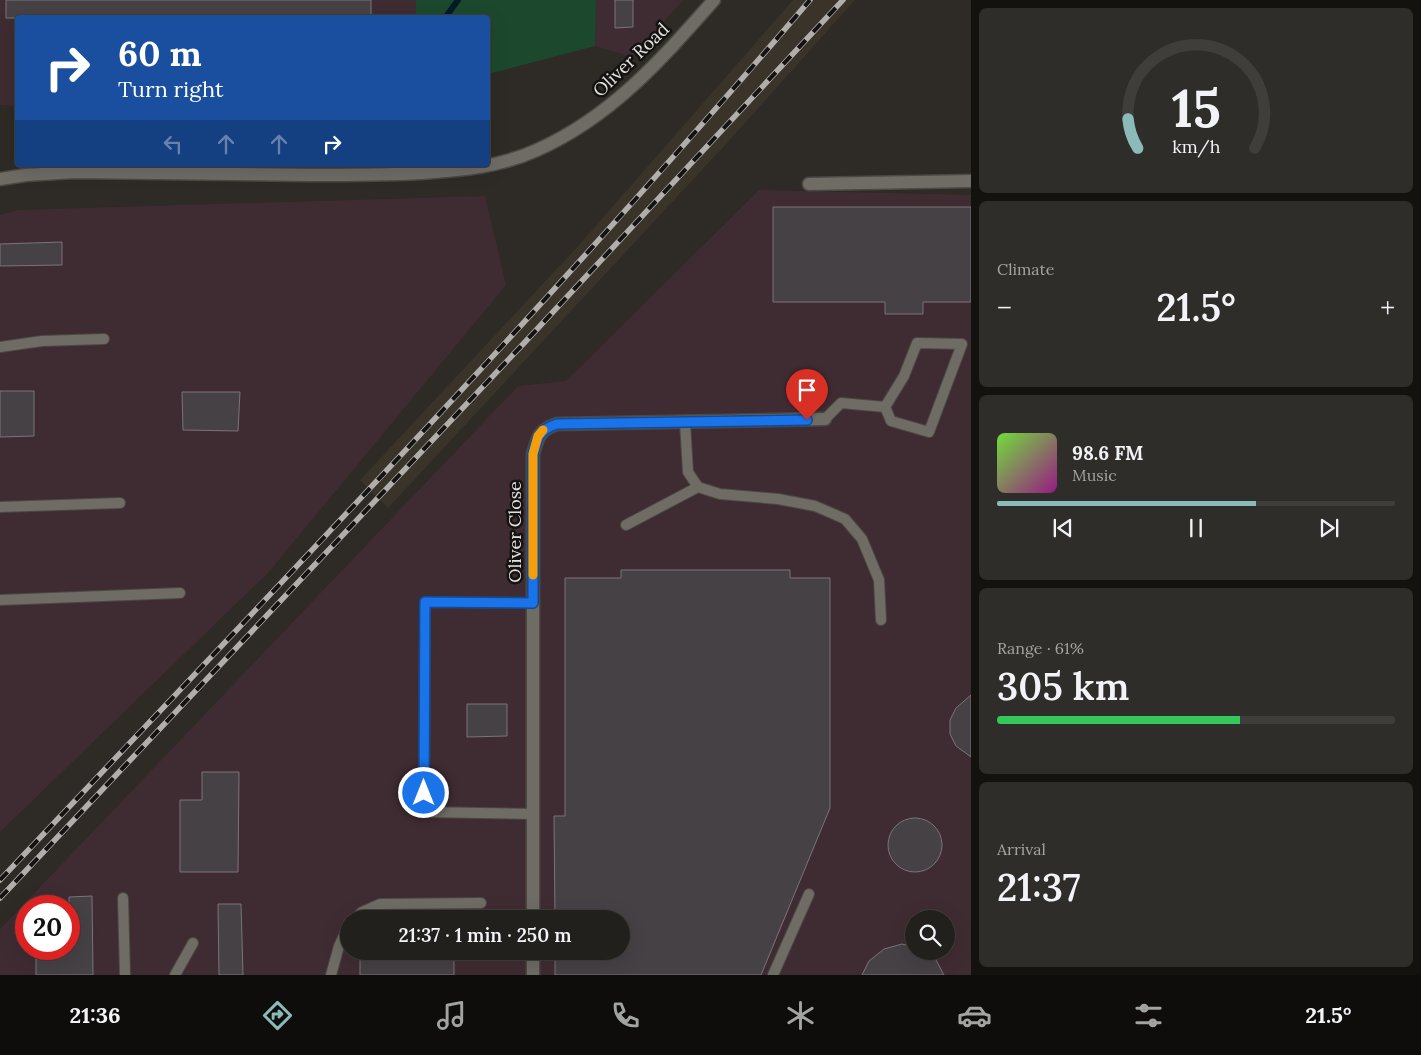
<!DOCTYPE html>
<html lang="en">
<head>
<meta charset="utf-8">
<style>
  :root { --surface:#22201c; --page:#2e2d29; --text:#f1f3f6; --muted:#a2a3a3; --line:#3f3e3b; --accent:#8bbbb9 }
  body { margin:0; font-family:Lora,serif; background:var(--page); color:var(--text); height:100vh; display:flex; flex-direction:column; font-size:19px; white-space:nowrap }
  * { box-sizing:border-box; margin:0 }
  p { font-size:16px; color:var(--muted) }
  .icon { flex:none; width:28px; height:28px; fill:none; stroke:currentColor; stroke-width:2; stroke-linecap:round; stroke-linejoin:round }
  .map { position:relative; flex:1; overflow:hidden }
  .side { display:flex; flex-direction:column; gap:8px; padding:8px; background:#13120f; width:450px }
  .side>* { flex:none }
  .top-card { position:absolute; left:15px; top:15px; width:475px; height:152px; border-radius:5px; box-shadow:0 5px 20px #0002,0 0 0 1px var(--line); background:#1a4fa0; color:#fff; overflow:hidden }
  .fabs { position:absolute; left:905px; top:910px; display:grid; gap:10px }
  .fabs a { display:grid; place-items:center; width:50px; height:50px; border-radius:50%; background:var(--surface); box-shadow:0 5px 20px #0002,0 0 0 1px var(--line); font-size:25px }
  .speed { position:absolute; left:15px; top:895px; display:flex; gap:10px; font-size:25px; font-weight:700; text-align:center }
  .speed>* { display:grid; place-content:center; width:65px; height:65px; border-radius:50%; background:var(--surface); box-shadow:0 5px 20px #0002,0 0 0 1px var(--line); line-height:1 }
  .speed .limit { border:8px solid #d22; background:#fff; color:#111 }
  .pin { position:absolute; display:grid; place-items:center; width:42px; height:42px; color:#fff; margin:-51px -21px; border-radius:50% 50% 50% 0; rotate:-45deg; box-shadow:0 0 5px #0007 }
  .pin .icon { rotate:45deg }
  .me { position:absolute; width:55px; margin:-28px; rotate:0deg; stroke-linejoin:round; filter:drop-shadow(0 0 4px #0008) }
  .turn { display:flex; align-items:center; gap:18px; height:105px; padding:0 20px; font-size:22px }
  .turn .icon { width:65px; height:65px; stroke-width:2.5 }
  .turn b { display:block; font-size:35px; line-height:42px }
  .lanes { display:flex; align-items:center; height:48px; padding:0 20px; background:#0003; justify-content:center; gap:25px; direction:ltr }
  .lanes .off { opacity:.35 }
  .big { font-size:38px; font-weight:600; line-height:1.1 }
  .side .widget { flex:1; display:flex; flex-direction:column; justify-content:center; gap:8px; min-width:0; padding:0 18px; border-radius:8px; background:var(--page) }
  .side .dial { align-items:center; gap:0 }
  .dial svg { height:130px; overflow:visible; fill:none; stroke:var(--line); stroke-width:7; stroke-linecap:round; text-anchor:middle }
  .dial text { fill:var(--text); stroke:none }
  .song { display:flex; align-items:center; gap:15px }
  .cover { width:60px; height:60px; border-radius:8px; background:linear-gradient(135deg,hsl(100 70% 55%),hsl(310 70% 35%)) }
  .played { height:5px; border-radius:2px; background:linear-gradient(90deg,var(--accent) 65%,var(--line) 65%) }
  .keys { display:flex; justify-content:space-around; direction:ltr }
  .heat { display:flex; justify-content:space-between; align-items:center; font-size:28px; direction:ltr }
  .charge { height:8px; border-radius:4px; background:linear-gradient(90deg,#34c759 61%,var(--line) 0) }
  .trip { position:absolute; left:340px; top:910px; width:290px; height:50px; border-radius:25px; background:var(--surface); box-shadow:0 5px 20px #0002,0 0 0 1px var(--line); font-weight:600; line-height:50px; text-align:center }
  .tab-bar { display:flex; height:80px; justify-content:space-around; align-items:center; background:#0e0d0b; color:var(--muted) }
  .tab-bar .icon { width:35px; height:35px }
  .tab-bar .current { color:var(--accent) }
  .tab-bar b { font-size:22px; color:var(--text) }
  main { display:flex; flex:1; min-height:0 }
  .map>svg:first-child { display:block }
</style>
</head>
<body>
<main>
<div class="map">
<svg width="971" height="975" viewBox="0 0 971 975">
  <rect width="100%" height="100%" fill="#2e2a25"/>
  <!-- industrial -->
  <path fill="#3f2c32" fill-rule="evenodd" d="M 0,0 L 416,0 L 416,17 L 18,18 L 17,106 L 0,105 Z
    M 596,0 L 683,0 L 632,57 L 595,46 Z
    M 759,190 L 971,195 L 971,975 L 0,975 L 0,929 L 518,386 L 566,381 ZM 26,906 L 69,906 L 69,949 L 26,949 ZM 349,919 L 621,919 L 621,951 L 349,951 ZM 914,919 L 946,919 L 946,951 L 914,951 Z
    M 485,196 L 506,285 L 268,573 L 0,832 L 0,215 L 18,210 Z"/>
  <!-- built -->
  <path fill="#3a3329" d="M 793,0 L 855,0 L 727,143 L 388,508 L 360,480 L 579,245 Z"/>
  <!-- green -->
  <path fill="#1c492d" d="M 416,0 L 596,0 L 595,46 L 488,74 L 488,18 L 416,17 Z"/>
  <g fill="none" stroke-linecap="round" stroke-linejoin="round">
    <!-- stream -->
    <path stroke="#041b27" stroke-width="6" d="M 445,18 L 458,0"/>
  </g>
  <!-- building -->
  <path fill="#464145" stroke="#7b7479" d="M 6,0 L 371,0 L 371,18 L 6,18 Z
    M 615,0 L 633,0 L 633,27 L 615,28 Z
    M 773,207 L 971,207 L 971,302 L 923,302 L 923,314 L 885,314 L 885,302 L 773,302 Z
    M 62,242 L 62,265 L 0,266 L 0,244 Z
    M 0,391 L 34,391 L 34,436 L 0,437 Z
    M 182,392 L 240,392 L 238,431 L 183,430 Z
    M 621,570 L 790,570 L 790,578 L 830,578 L 830,808 L 761,975 L 555,975 L 555,951 L 621,951 L 621,919 L 555,919 L 554,816 L 565,816 L 565,578 L 621,578 Z
    M 971,695 L 971,757 L 956,746 L 950,734 L 950,720 L 956,708 Z
    M 467,704 L 507,704 L 507,736 L 467,737 Z
    M 202,772 L 239,772 L 238,872 L 180,872 L 180,800 L 202,800 Z
    M888 845a27 27 0 1 1 54 0a27 27 0 1 1-54 0Z
    M 92,896 L 93,975 L 36,975 L 36,949 L 69,949 L 69,897 Z
    M 218,904 L 241,904 L 243,975 L 219,975 Z
    M 902,944 L 914,947 L 914,951 L 925,951 L 936,960 L 944,975 L 862,975 L 869,961 L 884,949 Z
    M 360,951 L 454,951 L 454,975 L 360,975 Z"/>
  <g fill="none" stroke-linecap="round" stroke-linejoin="round">
    <defs>
      <path id="service" d="M 917,343 L 962,344 L 929,432 L 891,421 L 885,407 L 904,376 Z
        M 0,347 L 42,341 L 104,339
        M 825,419 L 841,403 L 885,407
        M 685,422 L 688,472 L 698,487 L 720,494 L 778,499 L 815,506 L 845,519 L 862,539 L 879,580 L 881,620
        M 0,507 L 120,503
        M 626,525 L 698,487
        M 0,600 L 180,593
        M 532,814 L 424,812 L 425,602 L 533,603
        M 123,898 L 125,975
        M 355,919 L 362,912 L 380,904 L 481,903
        M 175,975 L 193,943
        M 331,975 L 339,946 L 349,925
        M 773,975 L 809,894"/>
      <path id="minor" d="M 0,179 L 26,175 L 74,172 C 152,173 230,174 309,175 C 347,175 384,175 422,173 C 462,170 500,167 537,150 C 611,117 661,60 714,0
        M 809,184 L 971,181
        M 533,919 L 533,454 C 538,437 539,430 557,424 L 825,419
        M 533,951 L 533,975"/>
    </defs>
    <!-- service casing -->
    <use href="#service" stroke="#4b4944" stroke-width="12"/>
    <!-- minor casing -->
    <use href="#minor" stroke="#4b4944" stroke-width="15"/>
    <!-- service -->
    <use href="#service" stroke="#6f6b65" stroke-width="10"/>
    <!-- minor -->
    <use href="#minor" stroke="#6f6b65" stroke-width="12"/>
    <defs>
      <path id="rail" d="M 0,880 C 274,590 551,303 810,0
        M 0,898 L 526,341 L 843,0"/>
    </defs>
    <!-- rail casing -->
    <use href="#rail" stroke="#b1aeab" stroke-width="5.5"/>
    <!-- rail -->
    <use href="#rail" stroke="#151311" stroke-width="4" stroke-dasharray="11" stroke-linecap="butt"/>
  </g>
  <g fill="none" stroke-linecap="round" stroke-linejoin="round">
    <defs>
      <path id="route" d="M 424,793 L 425,602 L 533,603 L 533,454 C 538,436 539,430 557,424 L 807,420"/>
    </defs>
    <!-- route casing -->
    <use href="#route" stroke="#114b97" stroke-width="12"/>
    <!-- route -->
    <use href="#route" stroke="#1a73e8" stroke-width="9"/>
    <!-- slow -->
    <path stroke="#f59e0b" stroke-width="9" d="M 533,575 L 533,454 L 538,436 L 543,430"/>
  </g>
  <g text-anchor="middle" stroke-width="5" stroke-linejoin="round" paint-order="stroke">
    <!-- street labels -->
    <g font-size="18" fill="#e3e1de" stroke="#151311">
      <text transform="translate(631 60) rotate(-44)" y="6">Oliver Road</text>
      <text transform="translate(515 532) rotate(-90)" y="6">Oliver Close</text>
    </g>
  </g>
</svg>
<div class="fabs">
<a><svg class="icon" aria-label="search" viewBox="0 0 24 24"><circle cx="10" cy="10" r="6"/><path d="M15 15l6 6"/></svg></a>
</div>
<div class="speed"><div class="limit">20</div></div>
<div class="pin" style="left:807px;top:420px;background:#d93025"><svg class="icon" aria-label="arrive" viewBox="0 0 24 24"><path d="M6 21V4h12l-3 4 3 4H6"/></svg></div>
<svg class="me" style="left:424px;top:793px" viewBox="-20 -20 40 40"><circle r="17" fill="#1a73e8" stroke="#fff" stroke-width="3"/><path d="M0-11L8 9 0 5-8 9z" fill="#fff"/></svg>
<div class="trip">21:37 · 1 min · 250 m</div>
<div class="top-card">
<div class="turn"><svg class="icon" aria-label="right" viewBox="0 0 24 24"><path d="M7 20v-9h11M14 6l5 5-5 5"/></svg><div><b>60 m</b>Turn right</div></div>
<div class="lanes"><svg class="icon off" aria-label="left" viewBox="0 0 24 24"><path d="M17 20v-9H6M10 6l-5 5 5 5"/></svg><svg class="icon off" aria-label="ahead" viewBox="0 0 24 24"><path d="M12 20V5M6 11l6-6 6 6"/></svg><svg class="icon off" aria-label="ahead" viewBox="0 0 24 24"><path d="M12 20V5M6 11l6-6 6 6"/></svg><svg class="icon" aria-label="right" viewBox="0 0 24 24"><path d="M7 20v-9h11M14 6l5 5-5 5"/></svg></div>
</div>
</div>
<section class="side">
<div class="widget dial"><svg viewBox="0 0 100 80">
<path d="M14 69A42 42 0 1 1 86 69"/>
<path d="M14 69A42 42 0 0 1 8 51" stroke="#8bbbb9"/>
<text x="50" y="56" font-size="32" font-weight="700">15</text>
<text x="50" y="72" font-size="11">km/h</text>
</svg></div>
<div class="widget"><p>Climate</p>
<div class="heat"><a>−</a><b class="big">21.5°</b><a>+</a></div>
</div>
<div class="widget">
<div class="song"><i class="cover"></i><div><b>98.6 FM</b><p>Music</p></div></div>
<div class="played"></div>
<div class="keys"><svg class="icon" aria-label="previous" viewBox="0 0 24 24"><path d="M18 5L8 12l10 7zM5 5v14"/></svg><svg class="icon" aria-label="pause" viewBox="0 0 24 24"><path d="M8 5v14M16 5v14"/></svg><svg class="icon" aria-label="next" viewBox="0 0 24 24"><path d="M6 5l10 7-10 7zM19 5v14"/></svg></div>
</div>
<div class="widget"><p>Range · 61%</p><b class="big">305 km</b><div class="charge"></div></div>
<div class="widget"><p>Arrival</p><b class="big">21:37</b></div>
</section>
</main>
<nav class="tab-bar">
<b>21:36</b>
<svg class="icon current" aria-label="directions" viewBox="0 0 24 24"><path d="M12 3l9 9-9 9-9-9zM9 14v-3h6M13 9l2 2-2 2"/></svg>
<svg class="icon" aria-label="music" viewBox="0 0 24 24"><path d="M9 18V5l10-2v13"/><circle cx="6" cy="18" r="3"/><circle cx="16" cy="16" r="3"/></svg>
<svg class="icon" aria-label="phone" viewBox="0 0 24 24"><path d="M5 4h4l2 5-3 2q2 4 5 5l2-3 5 2v4C11 20 4 13 5 4z"/></svg>
<svg class="icon" aria-label="climate" viewBox="0 0 24 24"><path d="M12 3v18M4 7l16 10M4 17L20 7"/></svg>
<svg class="icon" aria-label="car" viewBox="0 0 24 24"><path d="M5 17H2v-5l4-1 3-4h7l3 4 3 1v5h-3M9 17h6M6 11h13"/><circle cx="7" cy="17" r="2"/><circle cx="17" cy="17" r="2"/></svg>
<svg class="icon" aria-label="filters" viewBox="0 0 24 24"><path d="M4 7h16M4 17h16"/><circle cx="9" cy="7" r="2"/><circle cx="15" cy="17" r="2"/></svg>
<b>21.5°</b>
</nav>
</body>
</html>
